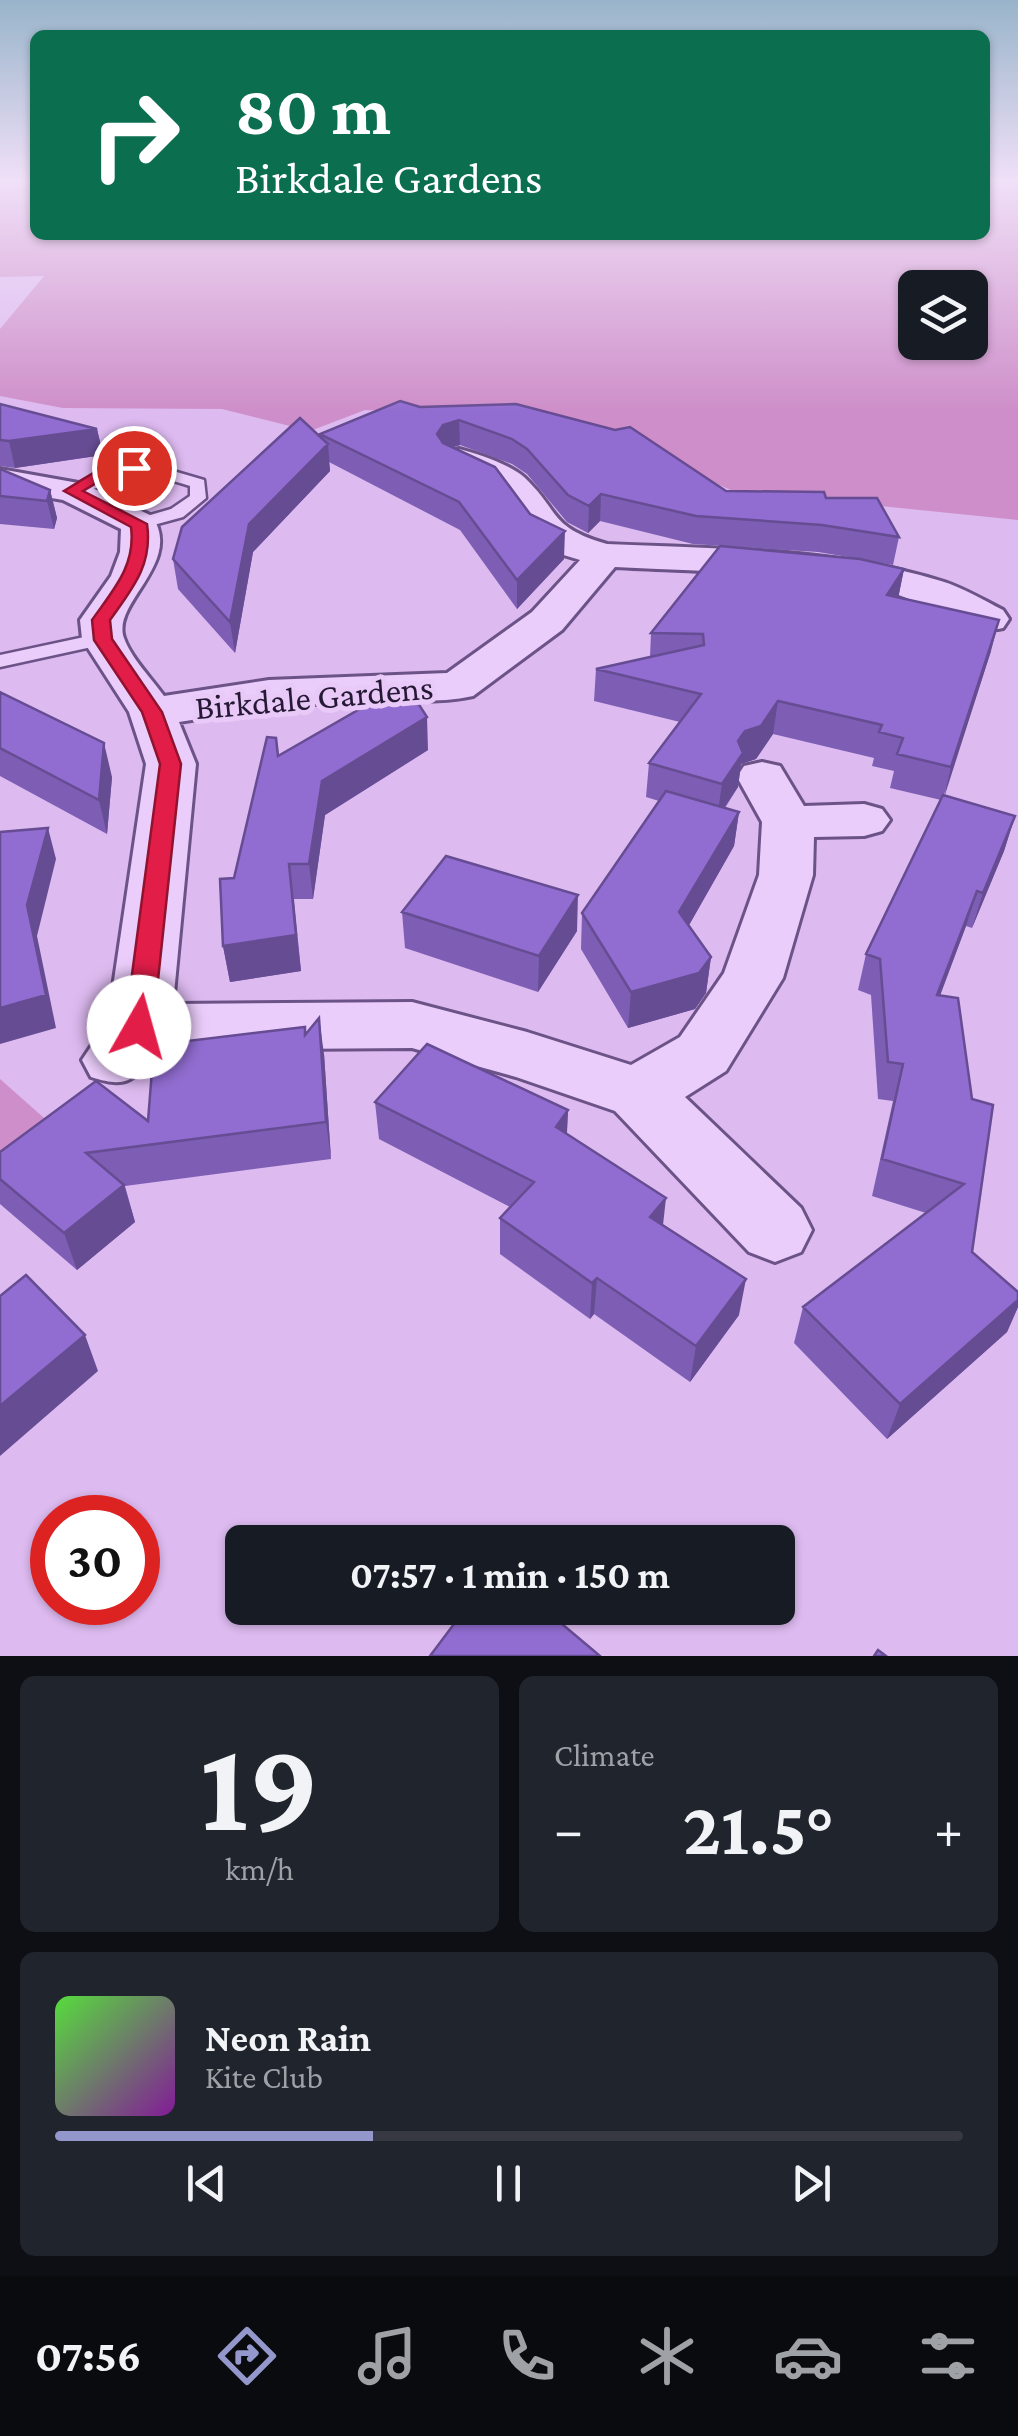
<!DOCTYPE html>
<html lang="en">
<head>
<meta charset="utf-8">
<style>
  :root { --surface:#171b24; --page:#20242c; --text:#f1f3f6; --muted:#9ea1a6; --line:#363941; --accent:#9397cc }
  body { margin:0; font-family:"Crimson Pro",serif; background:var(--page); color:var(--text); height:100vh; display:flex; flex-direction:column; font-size:38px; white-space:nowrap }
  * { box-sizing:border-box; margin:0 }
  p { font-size:32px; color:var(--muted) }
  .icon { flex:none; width:55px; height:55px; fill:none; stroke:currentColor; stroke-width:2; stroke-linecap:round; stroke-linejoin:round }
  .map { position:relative; height:1656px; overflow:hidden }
  .sheet { display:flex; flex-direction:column; gap:20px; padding:20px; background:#0d0f14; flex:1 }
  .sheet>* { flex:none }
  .banner { position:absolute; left:30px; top:30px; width:960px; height:210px; border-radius:15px; box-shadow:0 2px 8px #0004; background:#0b6e4f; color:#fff; overflow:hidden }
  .controls { position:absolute; left:898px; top:270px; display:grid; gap:20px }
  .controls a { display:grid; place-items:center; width:90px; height:90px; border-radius:15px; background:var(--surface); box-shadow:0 2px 8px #0004; font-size:50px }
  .speed { position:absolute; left:30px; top:1495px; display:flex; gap:20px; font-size:50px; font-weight:700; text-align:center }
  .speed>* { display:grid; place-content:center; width:130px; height:130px; border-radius:50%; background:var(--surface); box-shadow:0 2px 8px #0004; line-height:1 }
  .speed .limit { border:15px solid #d22; background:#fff; color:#111 }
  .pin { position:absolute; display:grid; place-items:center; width:85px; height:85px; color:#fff; margin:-42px; border:5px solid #fff; border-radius:50%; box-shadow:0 2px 10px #0007 }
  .me { position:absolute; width:110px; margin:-55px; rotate:7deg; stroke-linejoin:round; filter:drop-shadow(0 0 8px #0008) }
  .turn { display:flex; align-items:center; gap:35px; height:210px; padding:0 40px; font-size:45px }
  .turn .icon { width:130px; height:130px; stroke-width:2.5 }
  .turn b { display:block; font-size:70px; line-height:85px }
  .big { font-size:75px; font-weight:700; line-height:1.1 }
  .sheet .tile { flex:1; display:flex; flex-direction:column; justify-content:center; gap:15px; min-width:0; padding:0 35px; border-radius:15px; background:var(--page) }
  .sheet .dial { align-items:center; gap:0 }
  .dial b { font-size:130px; line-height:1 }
  .song { display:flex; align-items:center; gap:30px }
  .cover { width:120px; height:120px; border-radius:15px; background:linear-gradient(135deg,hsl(110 70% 55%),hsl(290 70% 35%)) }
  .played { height:10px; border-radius:5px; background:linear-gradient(90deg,var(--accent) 35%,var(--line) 35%) }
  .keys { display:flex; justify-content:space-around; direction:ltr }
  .heat { display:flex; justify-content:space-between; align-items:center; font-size:55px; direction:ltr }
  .sheet .tiles { flex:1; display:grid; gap:20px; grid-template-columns:1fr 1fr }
  .tile:last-child { grid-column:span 2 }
  .trip { position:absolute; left:225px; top:1525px; width:570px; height:100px; border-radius:15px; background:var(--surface); box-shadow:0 2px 8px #0004; font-weight:700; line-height:100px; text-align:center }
  .tabs { display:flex; height:160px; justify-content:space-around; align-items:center; background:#090b0e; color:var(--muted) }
  .tabs .icon { width:70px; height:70px }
  .tabs .current { color:var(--accent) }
  .tabs b { font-size:45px; color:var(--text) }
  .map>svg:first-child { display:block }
</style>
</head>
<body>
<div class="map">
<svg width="1018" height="1656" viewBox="0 0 1018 1656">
  <rect width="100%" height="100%" fill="#ddbaf0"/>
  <!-- green -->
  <path fill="#ce8ec9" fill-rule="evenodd" d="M 0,181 L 35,181 L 35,235 L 985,235 L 985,181 L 1018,181 L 1018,520 L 733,491 L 566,418 L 365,410 L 310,431 L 222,409 L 63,408 L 0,396 L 0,329 L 44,276 L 0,277 ZM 915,288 L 970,288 L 970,342 L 915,342 Z
    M 0,1079 L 61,1133 L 0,1176 Z"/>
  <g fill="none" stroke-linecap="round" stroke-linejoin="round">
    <defs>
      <path id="service" d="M 134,465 L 163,468 L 204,480 L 206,498 L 183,517 L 139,529 L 133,528 L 133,520 L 171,509 L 190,496 L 190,486 C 129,466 127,479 72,496 L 64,491 L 99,472 Z
        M 103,633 L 113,639 L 110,643 L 0,667 L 0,655 Z"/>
      <path id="minor" d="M 459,449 C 478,454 509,464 524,477 C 561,512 548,527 607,544 C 718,549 833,548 941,581 C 962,587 983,600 1003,610 L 1009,619 L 1003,628 C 970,636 925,601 889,592 C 800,571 706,572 615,567 L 562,630 L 473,696 C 438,704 400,699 364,701 C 302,703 241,712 179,722 L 196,764 L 173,1004 L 412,1002 L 527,1032 L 631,1065 L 680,1037 L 724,973 L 759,875 L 762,822 L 737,777 L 744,766 L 762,762 L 780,766 L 804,806 L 864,804 L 882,809 L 890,820 L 882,831 L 864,836 L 814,837 L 813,875 L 783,978 L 726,1071 L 685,1097 L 801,1208 L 812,1230 L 801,1252 L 775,1262 L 749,1252 L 615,1111 L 516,1077 L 412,1048 L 156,1050 C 135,1080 128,1089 91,1077 L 82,1060 L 108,1021 L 146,764 L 129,712 L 82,639 L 80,620 L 111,576 L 120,552 L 121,529 L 63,500 L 0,489 L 0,469 L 84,484 L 152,516 C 184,563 111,603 124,638 C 131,658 152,679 164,696 L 269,680 L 447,673 L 532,612 L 580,560 L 557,553 L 533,539 L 498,490 L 447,466 L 442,459 L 447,452 Z"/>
    </defs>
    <!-- service casing -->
    <use href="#service" stroke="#6c5387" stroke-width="5"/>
    <!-- minor casing -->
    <use href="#minor" stroke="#6c5387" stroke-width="6"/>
    <!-- service -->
    <use href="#service" fill="#ebcdfb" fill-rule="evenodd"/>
    <!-- minor -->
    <use href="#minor" fill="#ebcdfb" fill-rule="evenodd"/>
  </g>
  <!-- wall -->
  <path fill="#7d5eb4" d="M 400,401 L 726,491 L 826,498 L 899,537 L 893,565 L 868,561 L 904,569 L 898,598 L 991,651 L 944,795 L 1015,816 L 1004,851 L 972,928 L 966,926 L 940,996 L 972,1252 L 1018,1292 L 1018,1307 L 1007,1332 L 887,1439 L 794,1343 L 803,1307 L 926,1213 L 872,1196 L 893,1101 L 878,1099 L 871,995 L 858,990 L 866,954 L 941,800 L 890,788 L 894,771 L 872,766 L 874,758 L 773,734 L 756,759 L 741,764 L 738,787 L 725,808 L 739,812 L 734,846 L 689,925 L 711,957 L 706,993 L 695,1009 L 628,1028 L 581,949 L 582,913 L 659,801 L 646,797 L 649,763 L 680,722 L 594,701 L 596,669 L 650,657 L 651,633 L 854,558 L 818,552 L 693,544 L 600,521 L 588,533 L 567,522 L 527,474 L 512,464 L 460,445 L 453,447 L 564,559 L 517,609 L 460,530 L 329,462 L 330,471 L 253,552 L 235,653 L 178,589 L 173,559 L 321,438 L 320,434 Z
    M 0,404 L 97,429 L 103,455 L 15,468 L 0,466 Z
    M 0,469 L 50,490 L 57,518 L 54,529 L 0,524 Z
    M 0,692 L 112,777 L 107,834 L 0,776 Z
    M 428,750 L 325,815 L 313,899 L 294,899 L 301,971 L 230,982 L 223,946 L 234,878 L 279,755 Z
    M 402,912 L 577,931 L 538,992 L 405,948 Z
    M 306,1035 L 324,1054 L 331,1159 L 125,1186 L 135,1222 L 77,1270 L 0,1204 L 0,1152 L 148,1121 Z
    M 375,1102 L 568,1110 L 567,1134 L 663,1225 L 739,1315 L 690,1382 L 594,1314 L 590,1319 L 500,1254 L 500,1218 L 510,1207 L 379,1139 Z"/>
  <!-- shaded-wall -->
  <path fill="#664c92" d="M 459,420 L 460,445 L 444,450 L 437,434 L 443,425 Z
    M 97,429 L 103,455 L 15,468 L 9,441 Z
    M 328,444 L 330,471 L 253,552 L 235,653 L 230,622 L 249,524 Z
    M 50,490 L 57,518 L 54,529 L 47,501 Z
    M 601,494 L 600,521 L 588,533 L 589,506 Z
    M 565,531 L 564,559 L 517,609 L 517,580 Z
    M 904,569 L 898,599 L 887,595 Z
    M 999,620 L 991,651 L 943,801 L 951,767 Z
    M 778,701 L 773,734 L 756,759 L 741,764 L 738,787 L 717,818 L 722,784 L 738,741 L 745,731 Z
    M 427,717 L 428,750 L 325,815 L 313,899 L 309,864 L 322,781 Z
    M 104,743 L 112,777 L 107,834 L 99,800 Z
    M 739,812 L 734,846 L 676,948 L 679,912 Z
    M 1015,816 L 1004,851 L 972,928 L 983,893 Z
    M 48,828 L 56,859 L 37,936 L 56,1028 L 0,1044 L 0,1008 Z
    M 289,864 L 301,971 L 230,982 L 223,946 Z
    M 977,891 L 966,926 L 926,1032 L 937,995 Z
    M 578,895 L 577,931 L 538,992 L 539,956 Z
    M 711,957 L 706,993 L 695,1009 L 628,1028 L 631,992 Z
    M 319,1018 L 324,1054 L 331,1159 L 326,1122 Z
    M 568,1110 L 566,1147 L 556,1127 Z
    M 124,1185 L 135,1222 L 77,1270 L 64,1233 Z
    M 666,1198 L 662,1234 L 650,1217 Z
    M 597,1278 L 594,1314 L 590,1319 L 592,1283 Z
    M 746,1279 L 739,1315 L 690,1382 L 696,1346 Z
    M 1018,1300 L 1018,1307 L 1007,1332 L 887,1439 L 900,1404 Z
    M 85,1335 L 98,1371 L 0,1456 L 0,1406 Z"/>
  <!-- building -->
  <path fill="#916dd1" stroke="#664c92" stroke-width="2.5" d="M 400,401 L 420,407 L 516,404 L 615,430 L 630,427 L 726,491 L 824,492 L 826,498 L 877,498 L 899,537 L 822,525 L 696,516 L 601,494 L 589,506 L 568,495 L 527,449 L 512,439 L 459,420 L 443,425 L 437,434 L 443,443 L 495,467 L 530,514 L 565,531 L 517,580 L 459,502 L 320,434 Z
    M 0,404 L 97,429 L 9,441 L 0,440 Z
    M 300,418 L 328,444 L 249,524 L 230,622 L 173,559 L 182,527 Z
    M 0,469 L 50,490 L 47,501 L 0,496 Z
    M 720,546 L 860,559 L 904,569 L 887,595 L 999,620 L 951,767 L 897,754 L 903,738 L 879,732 L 882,725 L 778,701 L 761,726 L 745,731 L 738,741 L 743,753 L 722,784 L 649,763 L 701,694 L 596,669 L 704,645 L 703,634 L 651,633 Z
    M 405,683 L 427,717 L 322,781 L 309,864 L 289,864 L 296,935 L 223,946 L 220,879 L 234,878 L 267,737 L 276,738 L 278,756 Z
    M 0,692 L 104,743 L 99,800 L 0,748 Z
    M 666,791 L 739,812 L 679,912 L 711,957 L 699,973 L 631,992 L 582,913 Z
    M 943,795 L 1015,816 L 983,893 L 977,891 L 937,995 L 958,998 L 972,1099 L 993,1105 L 972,1252 L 1018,1292 L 1018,1300 L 900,1404 L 803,1307 L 964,1184 L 882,1159 L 903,1064 L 888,1062 L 880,959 L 866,954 Z
    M 48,828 L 27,905 L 46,995 L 0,1008 L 0,832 Z
    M 446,856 L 578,895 L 539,956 L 402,912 Z
    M 319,1018 L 326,1122 L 86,1153 L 124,1185 L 64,1233 L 0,1179 L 0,1152 L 96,1081 L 148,1121 L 154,1045 L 305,1027 L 305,1035 Z
    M 427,1044 L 568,1110 L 556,1127 L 666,1198 L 650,1217 L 746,1279 L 696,1346 L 597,1278 L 592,1283 L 500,1218 L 534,1182 L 375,1102 Z
    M 26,1275 L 85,1335 L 0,1406 L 0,1296 Z
    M 466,1608 L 543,1608 L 600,1656 L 430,1656 Z
    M 878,1650 L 886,1656 L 874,1656 Z"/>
  <!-- sky -->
  <linearGradient id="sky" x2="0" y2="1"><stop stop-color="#98b4ca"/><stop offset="0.44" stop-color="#f0e0f8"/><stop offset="1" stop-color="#f0e0f8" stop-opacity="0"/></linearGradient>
  <rect width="1018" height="412" fill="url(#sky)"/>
  <!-- route -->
  <path fill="#e11d48" stroke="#92132f" stroke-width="2.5" d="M 134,463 L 139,464 L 139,471 L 105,478 L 83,491 L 147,524 C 153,565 132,589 110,620 L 112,639 L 162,712 L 181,764 L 153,1027 L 149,1034 L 129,1034 L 125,1027 L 160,764 L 142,712 L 94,640 L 92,620 C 113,590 136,566 131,527 L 64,491 L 95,472 Z"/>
  <g text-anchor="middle" stroke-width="10" stroke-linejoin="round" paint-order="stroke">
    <!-- street labels -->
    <g font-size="35" fill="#251935" stroke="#e8c9f7">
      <text transform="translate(314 697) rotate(-5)" y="12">Birkdale Gardens</text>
    </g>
  </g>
</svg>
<div class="controls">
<a><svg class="icon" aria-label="layers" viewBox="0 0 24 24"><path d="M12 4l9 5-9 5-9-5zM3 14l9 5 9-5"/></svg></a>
</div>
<div class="speed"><div class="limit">30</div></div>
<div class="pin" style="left:134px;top:468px;background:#d93025"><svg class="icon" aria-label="arrive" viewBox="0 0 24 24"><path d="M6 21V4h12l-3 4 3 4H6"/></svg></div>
<svg class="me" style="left:139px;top:1027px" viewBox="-20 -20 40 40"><circle r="19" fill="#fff"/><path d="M0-13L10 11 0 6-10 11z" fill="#e11d48"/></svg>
<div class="trip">07:57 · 1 min · 150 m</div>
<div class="banner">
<div class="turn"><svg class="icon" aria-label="right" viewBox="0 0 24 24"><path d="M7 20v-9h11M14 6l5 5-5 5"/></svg><div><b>80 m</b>Birkdale Gardens</div></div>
</div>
</div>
<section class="sheet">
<div class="tiles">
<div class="tile dial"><b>19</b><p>km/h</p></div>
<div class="tile"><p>Climate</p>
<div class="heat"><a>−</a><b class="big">21.5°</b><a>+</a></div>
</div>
<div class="tile">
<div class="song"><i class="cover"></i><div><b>Neon Rain</b><p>Kite Club</p></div></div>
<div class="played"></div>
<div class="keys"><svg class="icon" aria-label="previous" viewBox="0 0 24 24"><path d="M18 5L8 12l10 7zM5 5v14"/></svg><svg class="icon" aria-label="pause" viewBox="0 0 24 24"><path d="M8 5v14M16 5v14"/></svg><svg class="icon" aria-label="next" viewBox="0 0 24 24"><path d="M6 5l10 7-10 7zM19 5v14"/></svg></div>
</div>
</div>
</section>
<nav class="tabs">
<b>07:56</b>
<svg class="icon current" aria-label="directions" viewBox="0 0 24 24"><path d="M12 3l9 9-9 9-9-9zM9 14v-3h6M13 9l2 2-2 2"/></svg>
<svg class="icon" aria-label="music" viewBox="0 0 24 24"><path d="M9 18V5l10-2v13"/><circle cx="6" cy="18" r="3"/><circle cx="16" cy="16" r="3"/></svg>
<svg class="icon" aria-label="phone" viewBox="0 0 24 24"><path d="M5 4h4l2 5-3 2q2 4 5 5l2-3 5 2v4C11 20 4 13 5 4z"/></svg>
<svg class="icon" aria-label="climate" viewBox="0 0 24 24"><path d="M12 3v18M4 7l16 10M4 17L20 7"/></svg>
<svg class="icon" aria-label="car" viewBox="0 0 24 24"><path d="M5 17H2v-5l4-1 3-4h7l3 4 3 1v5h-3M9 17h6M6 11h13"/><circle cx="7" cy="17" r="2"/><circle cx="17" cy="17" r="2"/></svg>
<svg class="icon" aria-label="filters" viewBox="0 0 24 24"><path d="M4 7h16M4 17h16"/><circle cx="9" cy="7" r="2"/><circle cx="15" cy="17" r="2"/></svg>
</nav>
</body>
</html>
